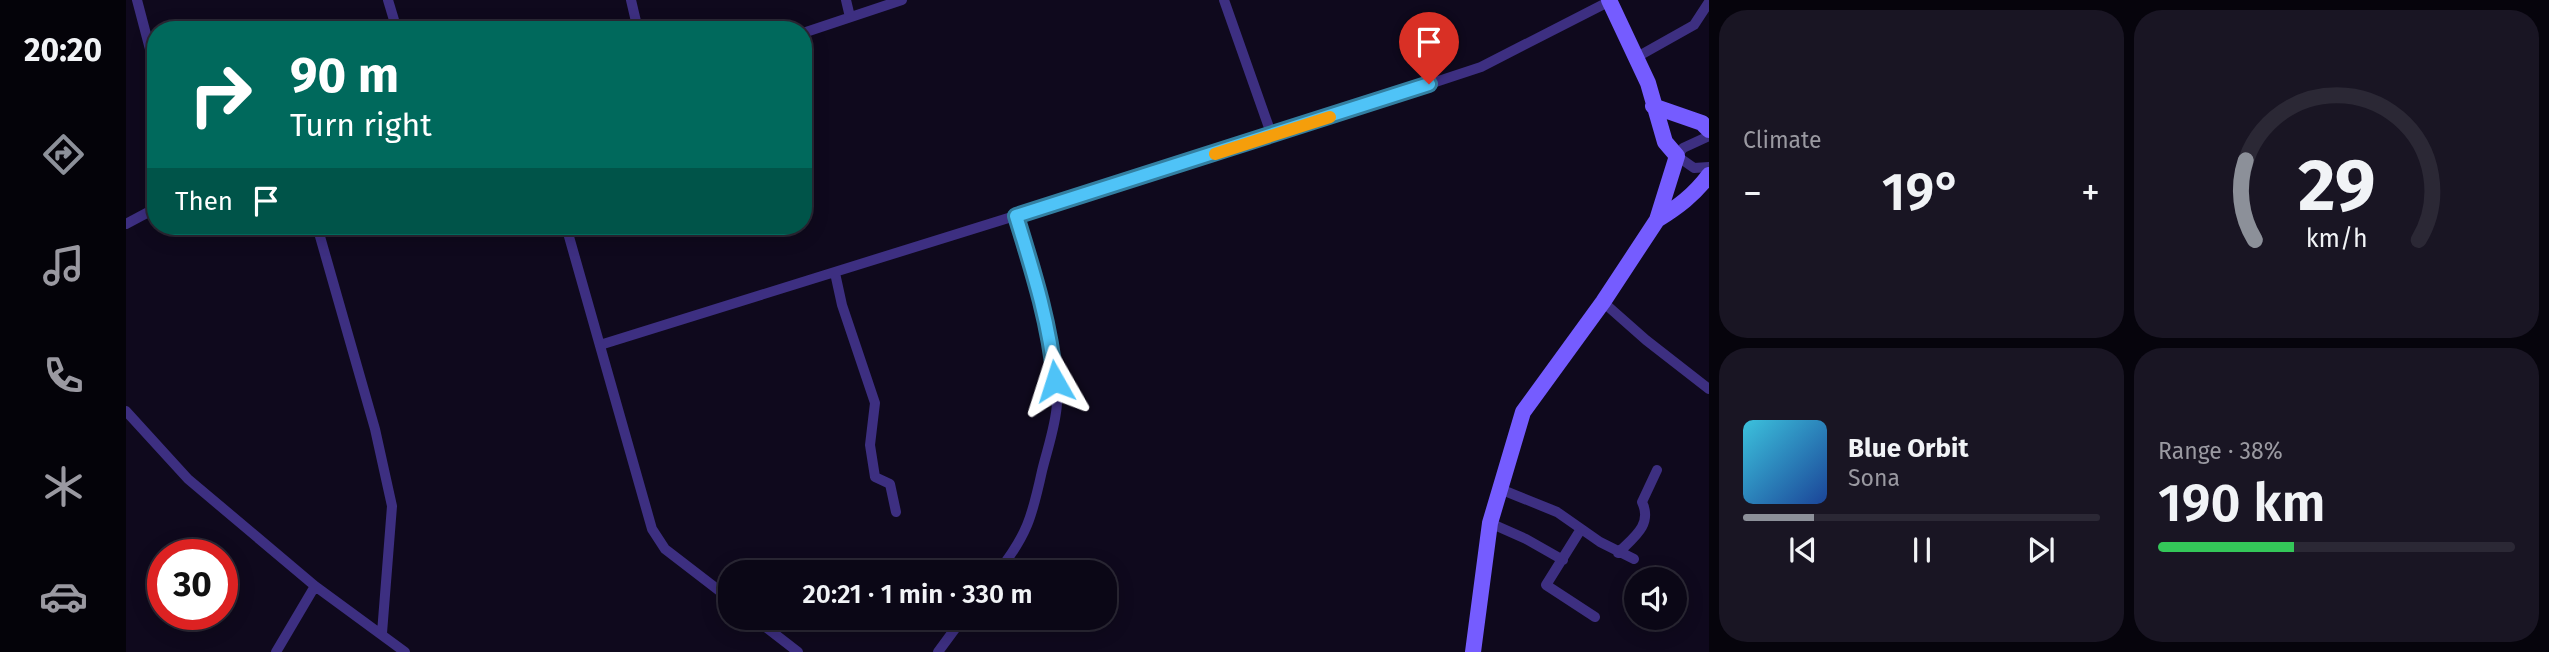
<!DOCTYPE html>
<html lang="en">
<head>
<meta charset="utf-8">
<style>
  :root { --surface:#0b0716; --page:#191523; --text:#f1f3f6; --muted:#9a99a1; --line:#2b2835; --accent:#8c9099 }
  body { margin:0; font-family:"Fira Sans",sans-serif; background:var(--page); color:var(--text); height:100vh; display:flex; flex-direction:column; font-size:26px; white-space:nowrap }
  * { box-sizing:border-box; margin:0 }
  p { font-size:23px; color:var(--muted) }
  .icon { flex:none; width:38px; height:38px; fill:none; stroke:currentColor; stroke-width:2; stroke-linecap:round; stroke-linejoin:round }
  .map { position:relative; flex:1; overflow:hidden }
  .side { display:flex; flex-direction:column; gap:10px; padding:10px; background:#06040c; width:840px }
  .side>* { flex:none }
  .banner { position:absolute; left:21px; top:21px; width:665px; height:214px; border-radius:28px; box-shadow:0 4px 18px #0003,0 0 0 2px var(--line); background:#00695c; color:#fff; overflow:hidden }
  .tools { position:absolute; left:1498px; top:567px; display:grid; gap:14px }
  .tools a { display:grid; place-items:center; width:63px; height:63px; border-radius:50%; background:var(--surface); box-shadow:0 4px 18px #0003,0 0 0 2px var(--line); font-size:35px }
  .speed { position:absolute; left:21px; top:539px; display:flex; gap:14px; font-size:35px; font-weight:700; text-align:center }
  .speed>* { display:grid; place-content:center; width:91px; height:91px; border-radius:50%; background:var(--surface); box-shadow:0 4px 18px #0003,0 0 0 2px var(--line); line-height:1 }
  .speed .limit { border:10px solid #d22; background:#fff; color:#111 }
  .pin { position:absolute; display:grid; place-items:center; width:60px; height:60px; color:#fff; margin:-72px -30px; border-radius:50% 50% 50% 0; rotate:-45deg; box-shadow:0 0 7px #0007 }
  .pin .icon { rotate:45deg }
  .me { position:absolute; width:77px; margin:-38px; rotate:354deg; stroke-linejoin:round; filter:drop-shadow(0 0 5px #0008) }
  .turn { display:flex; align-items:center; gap:24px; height:147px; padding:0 28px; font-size:32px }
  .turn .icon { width:91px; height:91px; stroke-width:2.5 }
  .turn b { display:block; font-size:49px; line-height:60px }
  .then { display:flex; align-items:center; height:66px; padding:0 28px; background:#0003; gap:14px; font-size:26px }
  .big { font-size:52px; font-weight:600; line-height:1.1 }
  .side .tile { flex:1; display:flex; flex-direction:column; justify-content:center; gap:10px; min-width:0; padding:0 24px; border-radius:28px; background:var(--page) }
  .side .dial { align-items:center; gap:0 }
  .dial svg { height:182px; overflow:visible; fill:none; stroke:var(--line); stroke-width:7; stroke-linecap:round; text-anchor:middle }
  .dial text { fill:var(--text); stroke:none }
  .song { display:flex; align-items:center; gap:21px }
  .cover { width:84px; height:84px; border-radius:10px; background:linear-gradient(135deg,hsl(190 70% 55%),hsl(220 70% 35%)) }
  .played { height:7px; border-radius:4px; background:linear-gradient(90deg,var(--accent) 20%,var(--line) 20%) }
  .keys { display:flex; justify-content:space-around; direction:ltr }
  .heat { display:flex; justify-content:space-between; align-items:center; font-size:38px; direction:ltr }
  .charge { height:10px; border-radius:5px; background:linear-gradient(90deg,#34c759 38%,var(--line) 0) }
  .side .tiles { flex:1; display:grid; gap:10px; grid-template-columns:repeat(2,1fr) }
  .trip { position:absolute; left:592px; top:560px; width:399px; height:70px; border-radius:28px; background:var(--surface); box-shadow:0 4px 18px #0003,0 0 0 2px var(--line); font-weight:600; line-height:70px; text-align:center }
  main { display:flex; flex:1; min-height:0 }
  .tab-bar { display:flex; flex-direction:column; width:126px; justify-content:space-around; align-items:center; background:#040309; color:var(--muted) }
  .tab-bar .icon { width:49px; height:49px }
  .tab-bar .current { color:var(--accent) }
  .tab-bar b { font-size:32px; color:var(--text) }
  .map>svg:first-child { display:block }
</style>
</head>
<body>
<main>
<nav class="tab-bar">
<b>20:20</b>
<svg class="icon current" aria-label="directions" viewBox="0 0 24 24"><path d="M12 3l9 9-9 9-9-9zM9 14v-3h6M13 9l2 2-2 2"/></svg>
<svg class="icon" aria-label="music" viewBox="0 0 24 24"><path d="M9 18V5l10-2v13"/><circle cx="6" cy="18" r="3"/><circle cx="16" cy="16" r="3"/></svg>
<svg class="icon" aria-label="phone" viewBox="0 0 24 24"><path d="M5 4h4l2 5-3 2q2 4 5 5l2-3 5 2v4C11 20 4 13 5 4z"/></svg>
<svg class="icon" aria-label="climate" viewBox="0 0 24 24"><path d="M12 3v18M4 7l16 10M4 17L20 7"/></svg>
<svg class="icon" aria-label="car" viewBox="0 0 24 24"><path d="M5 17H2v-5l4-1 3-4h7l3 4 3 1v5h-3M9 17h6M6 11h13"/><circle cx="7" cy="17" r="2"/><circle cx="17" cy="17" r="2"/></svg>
</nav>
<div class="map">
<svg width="1583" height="652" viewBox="0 0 1583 652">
  <rect width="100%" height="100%" fill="#0f091d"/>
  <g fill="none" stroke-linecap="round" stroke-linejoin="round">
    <!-- street -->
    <path stroke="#3d2f81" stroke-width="10" d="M 11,0 L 30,72
      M 262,0 L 271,30
      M 505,0 L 512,30
      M 720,0 L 724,17
      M 1098,0 L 1146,136
      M 677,33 L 776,0
      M 1511,57 L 1568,25 L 1583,2
      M 1583,136 L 1557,148 L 1551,156 L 1568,168 L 1583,167
      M 0,224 L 30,208
      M 191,226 L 249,429 L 266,506 L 256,633
      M 440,226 L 526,529 L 539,549 L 604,599
      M 709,273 L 716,305 L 749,403 L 744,445 L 749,477 L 764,484 L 770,512
      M 1477,302 L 1520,340 L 1583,389
      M 474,345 L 1146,136 L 1355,67 L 1484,1
      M 0,411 L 62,479 L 189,586 L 279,652
      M 1374,489 L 1431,512 L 1474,542 L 1508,559
      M 1364,523 L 1400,539 L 1437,560
      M 1455,529 L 1420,585 L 1469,617
      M 1492,553 C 1507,538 1527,525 1516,502 L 1531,470
      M 872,572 C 901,535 906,517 916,471 C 921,450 930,425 931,403 C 932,343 907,274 890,217
      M 628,618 L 672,652
      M 150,652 L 189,586
      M 812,652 L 837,618"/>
    <!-- secondary -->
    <path stroke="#755cff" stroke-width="16" d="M 1527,106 L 1576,123 L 1583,130
      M 1531,220 C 1552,207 1568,195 1583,175
      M 1347,652 L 1364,523 L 1397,412 L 1477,302 L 1531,220 L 1551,156 L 1539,142 L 1522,83 L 1483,0"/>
  </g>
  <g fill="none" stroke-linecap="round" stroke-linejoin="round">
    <defs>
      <path id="route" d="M 929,381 C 924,324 907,271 890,216 L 1303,84"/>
    </defs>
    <!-- route casing -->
    <use href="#route" stroke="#337fa1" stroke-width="18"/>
    <!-- route -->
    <use href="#route" stroke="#4fc3f7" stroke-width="12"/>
    <!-- slow -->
    <path stroke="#f59e0b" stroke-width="12" d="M 1089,154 L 1204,117"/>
  </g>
</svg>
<div class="tools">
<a><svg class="icon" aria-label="sound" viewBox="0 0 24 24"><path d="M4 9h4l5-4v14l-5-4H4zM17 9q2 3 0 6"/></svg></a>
</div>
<div class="speed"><div class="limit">30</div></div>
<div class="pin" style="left:1303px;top:84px;background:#d93025"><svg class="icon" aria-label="arrive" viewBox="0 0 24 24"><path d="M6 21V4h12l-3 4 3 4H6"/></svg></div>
<svg class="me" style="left:929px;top:381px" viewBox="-20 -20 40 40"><path d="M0-17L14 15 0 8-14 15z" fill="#4fc3f7" stroke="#fff" stroke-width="4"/></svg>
<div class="trip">20:21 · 1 min · 330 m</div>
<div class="banner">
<div class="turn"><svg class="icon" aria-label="right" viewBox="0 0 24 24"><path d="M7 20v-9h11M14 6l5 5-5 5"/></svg><div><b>90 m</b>Turn right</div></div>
<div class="then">Then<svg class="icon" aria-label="arrive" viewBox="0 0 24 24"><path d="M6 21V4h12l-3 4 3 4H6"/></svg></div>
</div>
</div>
<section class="side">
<div class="tiles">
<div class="tile"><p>Climate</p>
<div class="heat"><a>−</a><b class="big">19°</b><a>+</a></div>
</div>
<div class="tile dial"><svg viewBox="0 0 100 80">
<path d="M14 69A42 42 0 1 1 86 69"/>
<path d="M14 69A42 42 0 0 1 10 34" stroke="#8c9099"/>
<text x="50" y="56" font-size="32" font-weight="700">29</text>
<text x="50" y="72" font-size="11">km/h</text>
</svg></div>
<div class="tile">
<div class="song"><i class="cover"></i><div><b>Blue Orbit</b><p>Sona</p></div></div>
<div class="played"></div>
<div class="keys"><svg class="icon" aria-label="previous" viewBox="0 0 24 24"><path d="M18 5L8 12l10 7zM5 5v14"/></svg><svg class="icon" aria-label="pause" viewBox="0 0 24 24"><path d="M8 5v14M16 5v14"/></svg><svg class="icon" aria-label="next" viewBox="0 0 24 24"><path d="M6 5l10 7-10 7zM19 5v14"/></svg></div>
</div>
<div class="tile"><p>Range · 38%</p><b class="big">190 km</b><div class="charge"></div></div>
</div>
</section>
</main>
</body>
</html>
